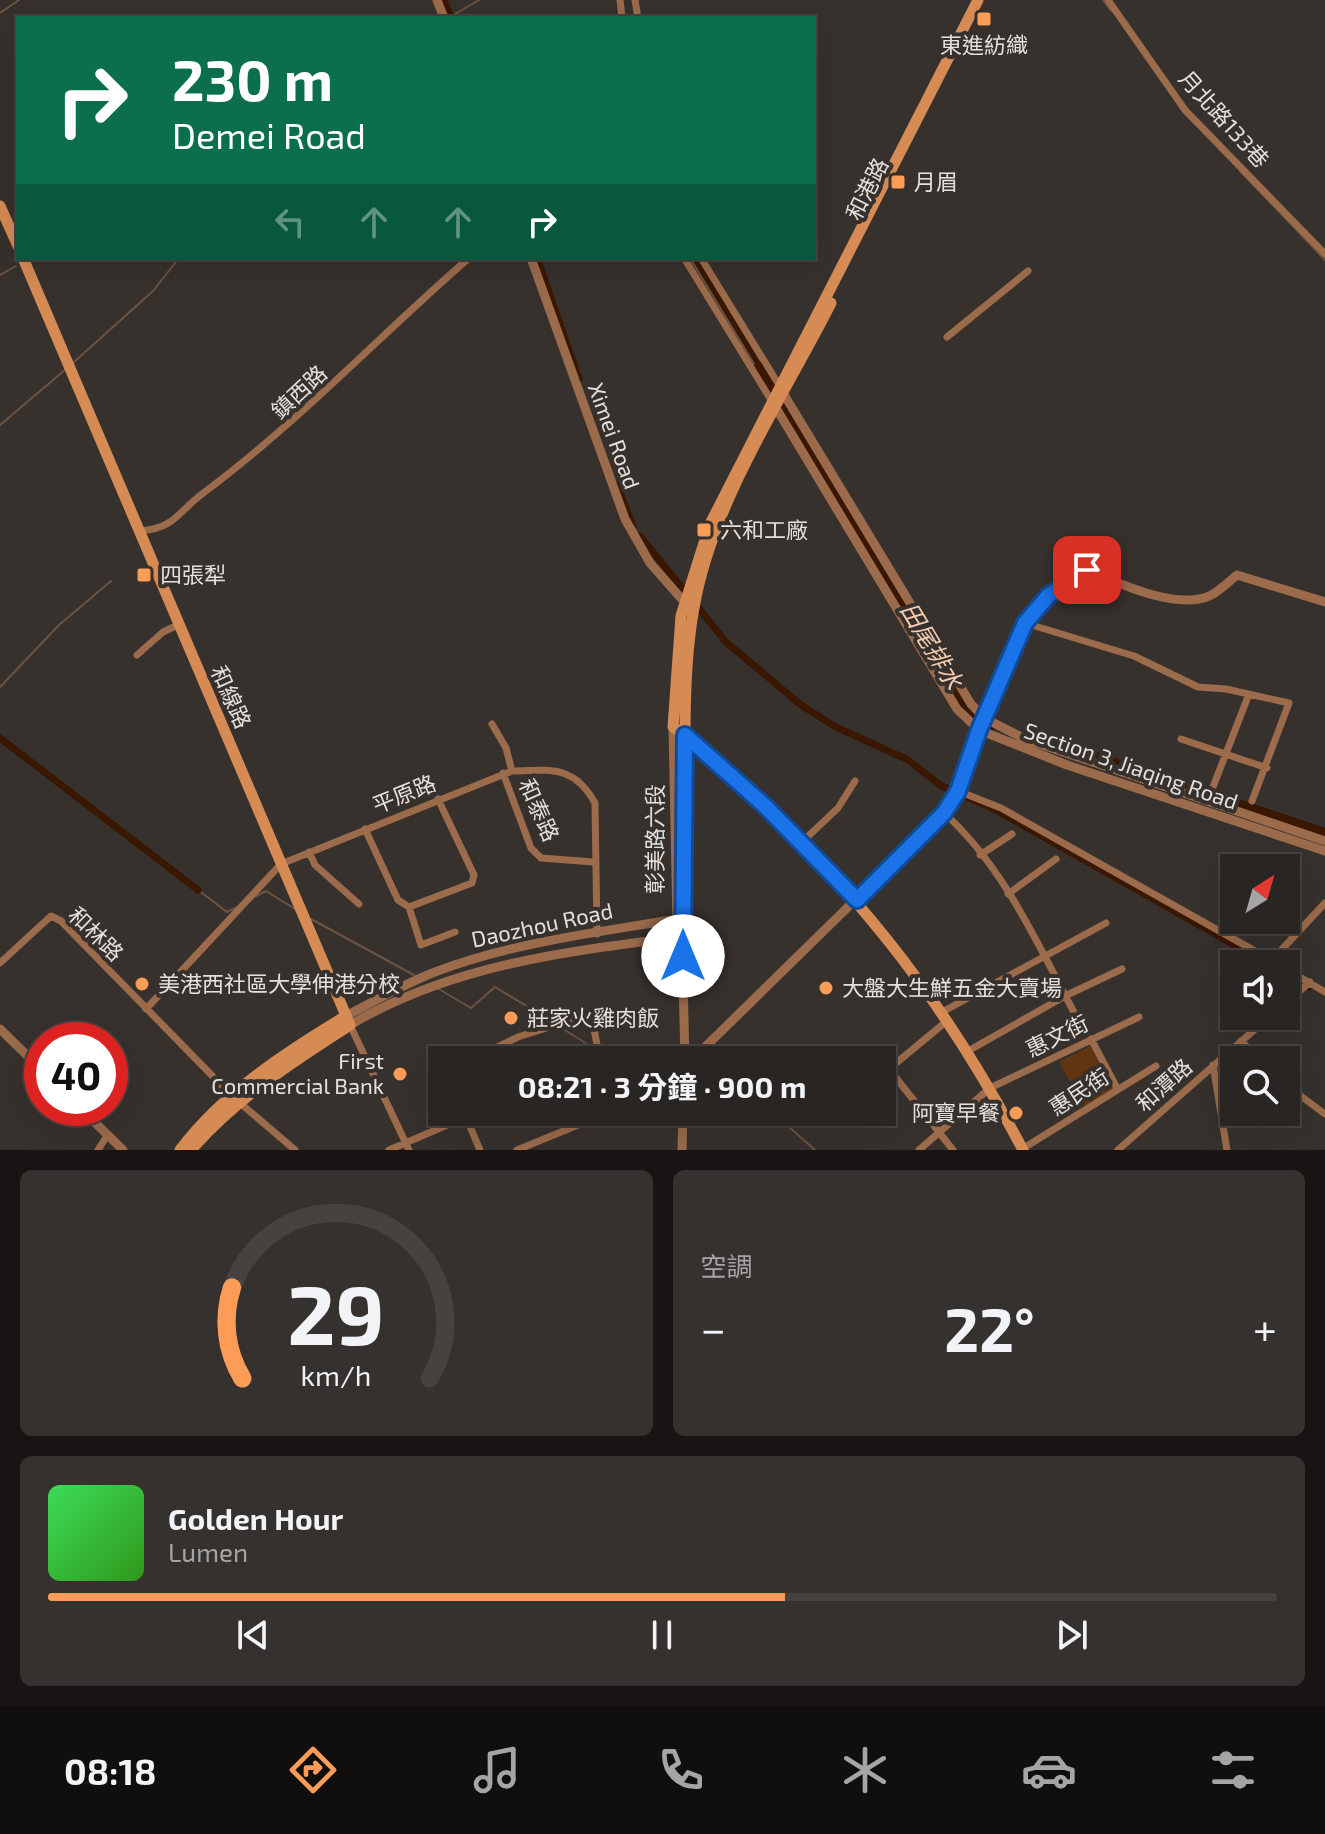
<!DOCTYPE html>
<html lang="zh-TW">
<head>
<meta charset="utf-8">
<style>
  :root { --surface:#292522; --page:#35312f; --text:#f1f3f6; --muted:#a5a5a5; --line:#454240; --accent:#fd9c56 }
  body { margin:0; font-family:"Exo 2","Noto Sans TC",sans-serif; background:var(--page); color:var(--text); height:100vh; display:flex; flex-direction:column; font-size:30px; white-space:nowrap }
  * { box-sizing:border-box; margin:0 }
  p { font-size:26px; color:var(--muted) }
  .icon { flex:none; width:44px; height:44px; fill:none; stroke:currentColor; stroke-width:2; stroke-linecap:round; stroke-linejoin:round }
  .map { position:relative; height:1150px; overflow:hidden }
  .side { display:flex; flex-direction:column; gap:20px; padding:20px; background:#171413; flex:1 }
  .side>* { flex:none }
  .top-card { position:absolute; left:16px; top:16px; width:800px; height:244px; border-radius:0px; box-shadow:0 8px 32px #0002,0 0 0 2px var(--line); background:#0b6e4f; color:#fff; overflow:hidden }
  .needle { width:52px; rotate:37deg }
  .buttons { position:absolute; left:1220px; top:854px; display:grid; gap:16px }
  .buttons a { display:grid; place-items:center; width:80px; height:80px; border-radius:0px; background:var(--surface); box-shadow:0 8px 32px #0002,0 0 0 2px var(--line); font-size:40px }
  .speed { position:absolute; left:24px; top:1022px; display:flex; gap:16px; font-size:40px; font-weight:700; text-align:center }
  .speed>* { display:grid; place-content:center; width:104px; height:104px; border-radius:50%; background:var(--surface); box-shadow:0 8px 32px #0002,0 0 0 2px var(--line); line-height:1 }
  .speed .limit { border:12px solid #d22; background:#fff; color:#111 }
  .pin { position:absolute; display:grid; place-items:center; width:68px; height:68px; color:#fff; margin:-34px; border-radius:16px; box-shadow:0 4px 12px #0006 }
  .me { position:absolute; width:88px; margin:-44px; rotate:0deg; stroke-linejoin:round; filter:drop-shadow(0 0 6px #0008) }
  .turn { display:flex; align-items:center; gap:28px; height:168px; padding:0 24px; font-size:36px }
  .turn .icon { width:104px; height:104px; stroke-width:2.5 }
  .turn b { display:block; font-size:56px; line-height:68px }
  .lanes { display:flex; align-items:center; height:76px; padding:0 24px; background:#0003; justify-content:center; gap:40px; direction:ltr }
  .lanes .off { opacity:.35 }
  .big { font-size:60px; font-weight:700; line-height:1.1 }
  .side .card { flex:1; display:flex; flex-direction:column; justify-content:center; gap:12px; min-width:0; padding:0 28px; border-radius:12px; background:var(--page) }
  .side .dial { align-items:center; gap:0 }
  .dial svg { height:208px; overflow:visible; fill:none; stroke:var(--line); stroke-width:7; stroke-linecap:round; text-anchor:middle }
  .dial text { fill:var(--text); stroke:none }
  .song { display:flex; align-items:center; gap:24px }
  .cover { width:96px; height:96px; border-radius:12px; background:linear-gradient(135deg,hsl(130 70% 55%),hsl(110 70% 35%)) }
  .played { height:8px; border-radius:4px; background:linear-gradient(90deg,var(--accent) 60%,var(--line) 60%) }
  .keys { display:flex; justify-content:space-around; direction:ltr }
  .heat { display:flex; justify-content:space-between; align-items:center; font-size:44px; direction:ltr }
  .side .tiles { flex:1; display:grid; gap:20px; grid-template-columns:1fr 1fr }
  .card:last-child { grid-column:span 2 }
  .trip { position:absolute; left:428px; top:1046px; width:468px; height:80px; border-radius:0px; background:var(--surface); box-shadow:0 8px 32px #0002,0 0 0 2px var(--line); font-weight:700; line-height:80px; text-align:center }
  .dock { display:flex; height:128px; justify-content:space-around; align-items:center; background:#100f0e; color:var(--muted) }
  .dock .icon { width:56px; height:56px }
  .dock .on { color:var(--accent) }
  .dock b { font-size:36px; color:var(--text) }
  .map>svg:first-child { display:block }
</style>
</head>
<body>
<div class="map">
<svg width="1325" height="1150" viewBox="0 0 1325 1150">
  <rect width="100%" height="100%" fill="#37312d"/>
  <!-- green -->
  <path fill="#613512" d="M 1090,1046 L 1113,1089 L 1085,1108 L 1059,1062 Z"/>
  <!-- water -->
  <path fill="#391700" stroke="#6c5342" stroke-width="2" d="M 690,258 L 699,258 L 769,375 L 765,382 Z"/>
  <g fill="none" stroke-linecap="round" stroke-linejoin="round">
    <!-- stream -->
    <path stroke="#6c5342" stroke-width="2" d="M 1103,0 L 1111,11
      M 0,13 L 19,0
      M 450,17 L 479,0
      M 1240,171 L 1325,260
      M 0,275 L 16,266
      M 74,362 L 153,291 L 179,258
      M 0,425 L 66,369
      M 0,687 L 59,625 L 111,581
      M 198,890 L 227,912 L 237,907
      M 256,896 L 266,891 L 295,909
      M 311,919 L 414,975
      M 437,988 L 471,1008 L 495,987 L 555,1023
      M 560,1027 L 595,1049
      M 601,1052 L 613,1060
      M 772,1112 L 815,1150"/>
    <!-- canal -->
    <path stroke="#391700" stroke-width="7" d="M 444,0 L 451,18
      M 537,258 L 579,379
      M 617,485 L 633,526
      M 640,536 L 726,642 L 801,705 L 834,726 L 908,760 L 940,785 L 994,809 L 1268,964
      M 0,738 L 198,890
      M 1286,974 L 1309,987"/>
    <!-- river -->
    <path stroke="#391700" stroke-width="12" d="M 760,367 L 954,689 L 974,717 L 992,724
      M 1051,743 L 1325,834"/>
    <!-- minor -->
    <path stroke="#9b6b4b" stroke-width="7" d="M 620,0 L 622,18
      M 635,0 L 638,18
      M 1108,0 L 1185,110 L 1325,254
      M 684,258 L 771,400
      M 701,258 L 779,385
      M 947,337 L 1028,271
      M 141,531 C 176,527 177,513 202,494 C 299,422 378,337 469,258
      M 1025,623 L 1134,656 L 1198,687 L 1226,689 L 1289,703 L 1252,801
      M 137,655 L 163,632 L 178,625
      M 492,724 L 506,748 L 512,771
      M 1181,739 L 1267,768
      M 503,773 L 531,848 L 541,858 L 593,862
      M 1213,787 L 1249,694
      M 958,791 L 1001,808 L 1278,964
      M 944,813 C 1004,866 1040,949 1077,1018
      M 365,829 L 398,900 L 409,907 L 472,883 L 474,875 L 438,799
      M 802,842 L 838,808 L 855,781
      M 309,852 L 315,865 L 359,904
      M 980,855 L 1012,834
      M 1008,894 L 1056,859
      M 409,907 L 421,945 L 455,932
      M 1272,960 L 1325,903
      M 0,963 L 51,916 L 61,921 L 232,1096 L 295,1150
      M 1286,969 L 1325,992
      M 1286,1003 L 1310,982
      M 146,1009 L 281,864 L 512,771 C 551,770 574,765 595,803 L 597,934
      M 944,1011 L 1106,923
      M 948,1020 L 889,1069 L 953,1150
      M 350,1025 L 409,1150
      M 1091,1039 L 1117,1088
      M 1241,1041 L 1261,1060
      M 968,1051 L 1065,996 L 1122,969
      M 470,1060 L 518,1037 L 581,1017 L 593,1024 L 600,1060
      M 1213,1065 L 1227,1150
      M 1286,1085 L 1325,1114
      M 464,1112 L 480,1150
      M 1022,1149 L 1156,1066
      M 98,1150 L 108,1134
      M 389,1150 L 466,1117
      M 517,1150 L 610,1112
      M 919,1150 L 990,1088 L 1139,1017
      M 1118,1150 L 1270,1016"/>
    <!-- tertiary -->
    <path stroke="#9b6b4b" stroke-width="9" d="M 437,0 L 444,18
      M 531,258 L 625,519 L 650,563 L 687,605
      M 780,388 L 971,704 L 984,718 L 1025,739 L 1325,841
      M 773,403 L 957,709 L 979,730 L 1067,765 L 1325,851
      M 673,727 L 677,923
      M 685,735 L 682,937 L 685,1060
      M 346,1016 C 375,1001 404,984 435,972 C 514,942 600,932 683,918
      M 350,1025 C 452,965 566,951 682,937
      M 0,1029 L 42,1070
      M 685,1059 L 699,1053 L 944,813 L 958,791 L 979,730 L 1025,623 C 1040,599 1063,584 1087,570 C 1118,583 1173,609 1207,597 C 1217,594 1228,582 1237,575 L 1325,602
      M 80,1108 L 123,1150
      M 682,1150 L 683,1112"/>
    <!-- secondary -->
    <path stroke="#d68a54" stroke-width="11" d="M 978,0 L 710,524 L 681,616 L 673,727 C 714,756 752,792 787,828 C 886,927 958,1026 1023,1150
      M 0,206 L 18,246
      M 23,258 L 350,1025 C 292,1062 237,1098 191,1150
      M 685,735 C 685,693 686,650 694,608 C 712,502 783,398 831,303
      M 180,1150 C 223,1093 286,1052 346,1016"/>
  </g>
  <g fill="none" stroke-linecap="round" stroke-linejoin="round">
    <defs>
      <path id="route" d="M 683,956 L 685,735 L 765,806 L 857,900 L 944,813 L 958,791 L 979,730 L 1025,623 L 1048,596 L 1087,570"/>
    </defs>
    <!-- route casing -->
    <use href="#route" stroke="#114b97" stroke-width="20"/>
    <!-- route -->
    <use href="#route" stroke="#1a73e8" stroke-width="14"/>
  </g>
  <!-- markers -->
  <g fill="#fd9c56" stroke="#37312d" stroke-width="3">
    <rect x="976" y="11" width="16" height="16" rx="4"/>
    <rect x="890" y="174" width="16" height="16" rx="4"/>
    <rect x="696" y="522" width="16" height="16" rx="4"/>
    <rect x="136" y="567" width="16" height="16" rx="4"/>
    <circle cx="142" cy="984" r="8"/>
    <circle cx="826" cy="988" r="8"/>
    <circle cx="511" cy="1018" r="8"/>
    <circle cx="400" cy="1074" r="8"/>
    <circle cx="1016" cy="1113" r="8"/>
  </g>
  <g text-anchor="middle" stroke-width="8" stroke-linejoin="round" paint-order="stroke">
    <!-- poi labels -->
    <g font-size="22" fill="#e4e0dd" stroke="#37312d" text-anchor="start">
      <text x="984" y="53" text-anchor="middle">東進紡織</text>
      <text x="914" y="190">月眉</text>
      <text x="720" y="538">六和工廠</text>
      <text x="160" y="583">四張犁</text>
      <text x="158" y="992">美港西社區大學伸港分校</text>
      <text x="842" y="996">大盤大生鮮五金大賣場</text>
      <text x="527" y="1026">莊家火雞肉飯</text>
      <text x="384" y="1069" text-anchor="end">First<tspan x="384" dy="25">Commercial Bank</tspan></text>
      <text x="1000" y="1121" text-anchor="end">阿寶早餐</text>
    </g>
    <!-- street labels -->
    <g font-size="22" fill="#e4e0dd" stroke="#37312d">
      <text transform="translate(1224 119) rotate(48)" y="8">月北路133巷</text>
      <text transform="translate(867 189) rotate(-63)" y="8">和港路</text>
      <text transform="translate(299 392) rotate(-43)" y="8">鎮西路</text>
      <text transform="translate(614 436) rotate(70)" y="8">Ximei Road</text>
      <text transform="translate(231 697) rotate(66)" y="8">和線路</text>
      <text transform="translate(1131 766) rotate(19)" y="8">Section 3, Jiaqing Road</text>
      <text transform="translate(404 794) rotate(-22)" y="8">平原路</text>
      <text transform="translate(539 810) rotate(66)" y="8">和泰路</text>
      <text transform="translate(655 839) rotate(-90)" y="8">彰美路六段</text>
      <text transform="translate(542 925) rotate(-12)" y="8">Daozhou Road</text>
      <text transform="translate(96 934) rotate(44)" y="8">和林路</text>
      <text transform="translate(1057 1036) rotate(-26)" y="8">惠文街</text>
      <text transform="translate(1164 1085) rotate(-42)" y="8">和潭路</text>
      <text transform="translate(1079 1092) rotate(-33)" y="8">惠民街</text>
    </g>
    <!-- water labels -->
    <g font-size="24" font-style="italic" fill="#f5ceb4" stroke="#37312d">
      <text transform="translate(931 646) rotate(59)" y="8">田尾排水</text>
    </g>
  </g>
</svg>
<div class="buttons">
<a><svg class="needle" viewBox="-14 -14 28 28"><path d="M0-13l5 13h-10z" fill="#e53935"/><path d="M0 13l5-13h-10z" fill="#a5a5a5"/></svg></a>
<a><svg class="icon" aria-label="sound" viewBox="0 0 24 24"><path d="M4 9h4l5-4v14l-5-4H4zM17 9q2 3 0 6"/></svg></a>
<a><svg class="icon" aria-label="search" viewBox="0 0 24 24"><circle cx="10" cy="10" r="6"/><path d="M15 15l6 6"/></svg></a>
</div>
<div class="speed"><div class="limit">40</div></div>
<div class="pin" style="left:1087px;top:570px;background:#d93025"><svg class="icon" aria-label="arrive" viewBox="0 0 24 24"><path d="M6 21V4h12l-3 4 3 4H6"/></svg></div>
<svg class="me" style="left:683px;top:956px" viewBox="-20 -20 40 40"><circle r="19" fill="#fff"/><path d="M0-13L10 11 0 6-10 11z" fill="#1a73e8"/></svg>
<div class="trip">08:21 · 3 分鐘 · 900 m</div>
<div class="top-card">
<div class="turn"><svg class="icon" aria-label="right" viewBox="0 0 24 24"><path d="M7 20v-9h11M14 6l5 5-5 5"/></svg><div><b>230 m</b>Demei Road</div></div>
<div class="lanes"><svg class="icon off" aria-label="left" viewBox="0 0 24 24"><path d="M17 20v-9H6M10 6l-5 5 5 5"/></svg><svg class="icon off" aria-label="ahead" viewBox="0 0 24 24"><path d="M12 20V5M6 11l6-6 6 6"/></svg><svg class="icon off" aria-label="ahead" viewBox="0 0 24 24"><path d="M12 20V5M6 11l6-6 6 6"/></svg><svg class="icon" aria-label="right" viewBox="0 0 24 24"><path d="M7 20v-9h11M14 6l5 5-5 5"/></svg></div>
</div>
</div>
<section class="side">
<div class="tiles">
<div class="card dial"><svg viewBox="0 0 100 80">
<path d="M14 69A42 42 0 1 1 86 69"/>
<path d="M14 69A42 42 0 0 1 10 34" stroke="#fd9c56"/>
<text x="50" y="56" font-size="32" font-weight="700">29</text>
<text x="50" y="72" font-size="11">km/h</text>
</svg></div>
<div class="card"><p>空調</p>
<div class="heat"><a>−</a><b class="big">22°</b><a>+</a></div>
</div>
<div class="card">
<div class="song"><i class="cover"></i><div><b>Golden Hour</b><p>Lumen</p></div></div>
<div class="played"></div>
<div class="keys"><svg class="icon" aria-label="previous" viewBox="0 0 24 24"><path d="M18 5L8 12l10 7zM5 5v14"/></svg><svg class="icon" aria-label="pause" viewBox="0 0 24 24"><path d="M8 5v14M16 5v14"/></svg><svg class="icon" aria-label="next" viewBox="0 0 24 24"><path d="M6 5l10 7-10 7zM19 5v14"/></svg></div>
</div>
</div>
</section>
<nav class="dock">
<b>08:18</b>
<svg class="icon on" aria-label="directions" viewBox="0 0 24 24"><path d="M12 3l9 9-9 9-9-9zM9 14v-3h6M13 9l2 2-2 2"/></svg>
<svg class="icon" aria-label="music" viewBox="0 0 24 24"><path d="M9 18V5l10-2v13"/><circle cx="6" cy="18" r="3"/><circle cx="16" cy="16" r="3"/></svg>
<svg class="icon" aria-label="phone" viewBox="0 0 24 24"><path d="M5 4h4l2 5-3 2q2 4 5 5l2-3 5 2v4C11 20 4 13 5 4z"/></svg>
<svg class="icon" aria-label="climate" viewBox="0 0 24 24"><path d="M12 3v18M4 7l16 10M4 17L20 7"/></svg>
<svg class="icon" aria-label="car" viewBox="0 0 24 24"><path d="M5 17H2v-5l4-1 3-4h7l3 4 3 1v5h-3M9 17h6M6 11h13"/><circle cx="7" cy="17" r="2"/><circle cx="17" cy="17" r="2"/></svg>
<svg class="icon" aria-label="filters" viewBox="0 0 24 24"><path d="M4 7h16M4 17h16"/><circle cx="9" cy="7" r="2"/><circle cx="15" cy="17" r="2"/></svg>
</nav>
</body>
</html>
